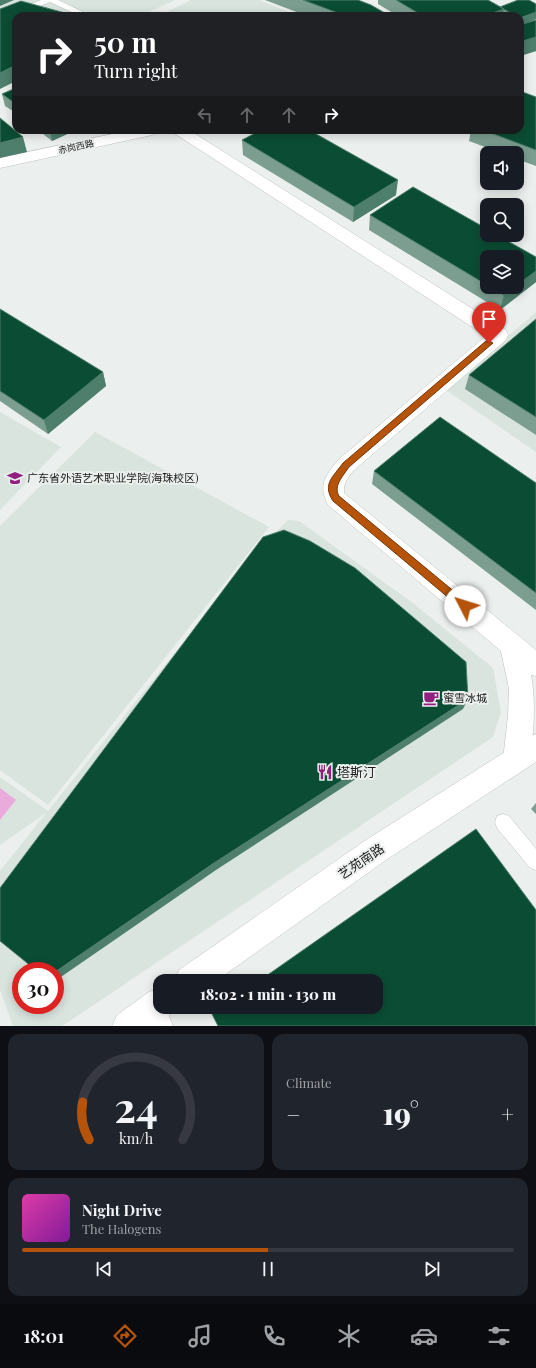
<!DOCTYPE html>
<html lang="en">
<head>
<meta charset="utf-8">
<style>
  :root { --surface:#171b24; --page:#20242c; --text:#f1f3f6; --muted:#9ea1a6; --line:#363941; --accent:#b45309 }
  body { margin:0; font-family:"Playfair Display","Noto Sans SC",serif; background:var(--page); color:var(--text); height:100vh; display:flex; flex-direction:column; font-size:15px; white-space:nowrap }
  * { box-sizing:border-box; margin:0 }
  p { font-size:13px; color:var(--muted) }
  .icon { flex:none; width:22px; height:22px; fill:none; stroke:currentColor; stroke-width:2; stroke-linecap:round; stroke-linejoin:round }
  .map { position:relative; height:1026px; overflow:hidden }
  .panel { display:flex; flex-direction:column; gap:8px; padding:8px; background:#0d0f14; flex:1 }
  .panel>* { flex:none }
  .hud { position:absolute; left:12px; top:12px; width:512px; height:122px; border-radius:12px; box-shadow:0 2px 10px #0003; background:#202124; color:#fff; overflow:hidden }
  .controls { position:absolute; left:480px; top:146px; display:grid; gap:8px }
  .controls a { display:grid; place-items:center; width:44px; height:44px; border-radius:8px; background:var(--surface); box-shadow:0 2px 10px #0003; font-size:20px }
  .speed { position:absolute; left:12px; top:962px; display:flex; gap:8px; font-size:20px; font-weight:700; text-align:center }
  .speed>* { display:grid; place-content:center; width:52px; height:52px; border-radius:50%; background:var(--surface); box-shadow:0 2px 10px #0003; line-height:1 }
  .speed .limit { border:6px solid #d22; background:#fff; color:#111 }
  .pin { position:absolute; display:grid; place-items:center; width:34px; height:34px; color:#fff; margin:-41px -17px; border-radius:50% 50% 50% 0; rotate:-45deg; box-shadow:0 0 4px #0007 }
  .pin .icon { rotate:45deg }
  .me { position:absolute; width:44px; margin:-22px; rotate:310deg; stroke-linejoin:round; filter:drop-shadow(0 0 3px #0008) }
  .turn { display:flex; align-items:center; gap:14px; height:84px; padding:0 16px; font-size:18px }
  .turn .icon { width:52px; height:52px; stroke-width:2.5 }
  .turn b { display:block; font-size:28px; line-height:34px }
  .lanes { display:flex; align-items:center; height:38px; padding:0 16px; background:#0003; justify-content:center; gap:20px; direction:ltr }
  .lanes .off { opacity:.35 }
  .big { font-size:30px; font-weight:800; line-height:1.1 }
  .panel .tile { flex:1; display:flex; flex-direction:column; justify-content:center; gap:6px; min-width:0; padding:0 14px; border-radius:12px; background:var(--page) }
  .panel .dial { align-items:center; gap:0 }
  .dial svg { height:104px; overflow:visible; fill:none; stroke:var(--line); stroke-width:7; stroke-linecap:round; text-anchor:middle }
  .dial text { fill:var(--text); stroke:none }
  .song { display:flex; align-items:center; gap:12px }
  .cover { width:48px; height:48px; border-radius:6px; background:linear-gradient(135deg,hsl(320 70% 55%),hsl(290 70% 35%)) }
  .played { height:4px; border-radius:2px; background:linear-gradient(90deg,var(--accent) 50%,var(--line) 50%) }
  .keys { display:flex; justify-content:space-around; direction:ltr }
  .heat { display:flex; justify-content:space-between; align-items:center; font-size:22px; direction:ltr }
  .panel .tiles { flex:1; display:grid; gap:8px; grid-template-columns:1fr 1fr }
  .tile:last-child { grid-column:span 2 }
  .trip { position:absolute; left:153px; top:974px; width:230px; height:40px; border-radius:12px; background:var(--surface); box-shadow:0 2px 10px #0003; font-weight:800; line-height:40px; text-align:center }
  .tabs { display:flex; height:64px; justify-content:space-around; align-items:center; background:#090b0e; color:var(--muted) }
  .tabs .icon { width:28px; height:28px }
  .tabs .selected { color:var(--accent) }
  .tabs b { font-size:18px; color:var(--text) }
  .map>svg:first-child { display:block }
</style>
</head>
<body>
<div class="map">
<svg width="536" height="1026" viewBox="0 0 536 1026">
  <rect width="100%" height="100%" fill="#ebefed"/>
  <!-- built -->
  <path fill="#d9e4de" fill-rule="evenodd" d="M 0,0 L 175,0 L 140,16 L 37,16 L 23,13 L 0,22 Z
    M 191,0 L 259,0 L 299,16 L 159,16 Z
    M 536,312 L 536,452 L 446,390 Z
    M 0,412 L 61,447 L 0,510 Z
    M 95,432 L 269,527 L 48,805 L 0,770 L 0,526 Z
    M 288,520 L 299,521 L 414,604 L 493,668 L 501,712 L 493,737 L 62,1026 L 13,1026 L 0,990 L 0,871 L 46,813 L 0,845 L 0,777 L 48,811 L 254,554 ZM 21,971 L 55,971 L 55,1005 L 21,1005 Z"/>
  <!-- green -->
  <path fill="#e9abdb" d="M 0,788 L 16,800 L 0,820 Z"/>
  <g fill="none" stroke-linecap="round" stroke-linejoin="round">
    <defs>
      <path id="service" d="M 41,0 L 58,0 L 83,12 L 79,14 L 76,14 L 50,2 L 0,21 L 0,16 Z
        M 503,814 L 509,816 L 536,849 L 536,870 L 530,868 L 497,828 L 495,822 L 497,816 Z
        M 155,998 L 160,1000 L 160,1007 L 165,1007 L 173,1026 L 154,1026 L 146,1007 L 149,1001 Z"/>
      <path id="minor" d="M 171,130 L 189,130 L 506,330 L 508,335 L 506,340 L 353,471 C 348,478 343,483 344,493 L 536,650 L 536,676 L 531,675 C 536,699 535,746 525,769 L 516,773 L 507,769 L 503,760 L 508,716 L 509,689 L 501,651 L 328,505 C 318,485 325,476 339,459 L 486,336 L 174,133 Z"/>
      <path id="tertiary" d="M 131,130 L 160,130 L 157,133 L 152,135 L 0,168 L 0,158 Z
        M 536,734 L 536,762 L 386,860 L 216,981 L 175,981 L 179,970 L 366,840 L 527,738 Z
        M 160,988 L 160,1007 L 174,1007 L 171,1014 L 154,1026 L 112,1026 L 117,1015 L 149,992 Z"/>
    </defs>
    <!-- service casing -->
    <use href="#service" stroke="#bfc2c0" stroke-width="1"/>
    <!-- minor casing -->
    <use href="#minor" stroke="#bfc2c0" stroke-width="1"/>
    <!-- tertiary casing -->
    <use href="#tertiary" stroke="#bfc2c0" stroke-width="1"/>
    <!-- service -->
    <use href="#service" fill="#fff" fill-rule="evenodd"/>
    <!-- minor -->
    <use href="#minor" fill="#fff" fill-rule="evenodd"/>
    <!-- tertiary -->
    <use href="#tertiary" fill="#fff" fill-rule="evenodd"/>
  </g>
  <!-- wall -->
  <path fill="#7b9e90" fill-rule="evenodd" d="M 265,0 L 358,0 L 390,16 L 307,16 Z
    M 378,0 L 488,0 L 500,7 L 536,4 L 536,19 L 528,23 L 536,20 L 536,51 L 520,56 L 520,16 L 398,16 L 378,4 Z
    M 16,88 L 16,113 L 5,106 L 2,94 Z
    M 536,97 L 536,166 L 517,159 L 517,153 L 501,153 L 469,141 L 471,130 L 520,130 Z
    M 38,130 L 76,130 L 52,141 Z
    M 442,130 L 453,130 L 450,133 Z
    M 242,140 L 396,195 L 353,222 L 243,155 Z
    M 413,187 L 487,229 L 487,235 L 497,235 L 536,257 L 536,282 L 500,310 L 369,230 L 370,215 ZM 487,257 L 517,257 L 517,287 L 487,287 Z
    M 0,309 L 103,372 L 106,386 L 48,434 L 0,401 Z
    M 536,319 L 536,435 L 465,389 L 469,375 Z
    M 374,471 L 536,483 L 536,610 L 372,484 Z
    M 536,803 L 536,814 L 531,809 Z"/>
  <!-- shaded-wall -->
  <path fill="#4e7e6c" d="M 0,0 L 14,0 L 0,6 Z
    M 504,9 L 502,16 L 484,16 Z
    M 536,12 L 536,19 L 520,26 L 520,18 Z
    M 536,37 L 536,51 L 520,56 L 520,42 Z
    M 16,65 L 16,81 L 0,89 L 0,73 Z
    M 50,130 L 76,130 L 52,141 Z
    M 23,137 L 27,152 L 0,158 L 0,143 Z
    M 398,180 L 396,195 L 353,222 L 354,207 Z
    M 536,271 L 536,282 L 500,310 L 504,295 L 515,287 L 517,287 L 517,285 Z
    M 103,372 L 106,386 L 48,434 L 44,420 Z
    M 468,699 L 463,709 L 216,870 L 55,981 L 55,972 L 214,863 Z"/>
  <!-- building -->
  <path fill="#0b4d34" stroke="#4e7e6c" d="M 303,0 L 358,0 L 371,5 L 390,16 L 346,16 Z
    M 396,0 L 488,0 L 504,9 L 484,16 L 423,16 Z
    M 518,0 L 529,0 L 536,4 L 536,12 L 520,18 L 520,16 L 516,16 L 500,7 Z
    M 21,1 L 76,16 L 16,16 L 16,65 L 0,73 L 0,9 Z
    M 536,20 L 536,37 L 520,42 L 520,25 Z
    M 16,88 L 16,104 L 2,94 Z
    M 520,91 L 536,97 L 536,150 L 483,130 L 520,130 Z
    M 0,118 L 23,137 L 0,143 Z
    M 261,130 L 309,130 L 398,180 L 354,207 L 242,140 Z
    M 413,187 L 487,229 L 487,235 L 497,235 L 536,257 L 536,271 L 517,285 L 517,257 L 487,257 L 487,285 L 370,215 Z
    M 490,287 L 515,287 L 504,295 Z
    M 0,309 L 103,372 L 44,420 L 0,391 Z
    M 536,319 L 536,417 L 469,375 Z
    M 440,417 L 536,483 L 536,593 L 374,471 Z
    M 284,530 L 310,541 L 355,568 L 466,662 L 468,699 L 214,863 L 55,972 L 55,971 L 37,971 L 0,941 L 0,888 L 263,537 Z
    M 476,829 L 536,910 L 536,1026 L 218,1026 L 212,1014 L 222,1007 L 376,1007 L 376,981 L 259,981 Z"/>
  <!-- route -->
  <path fill="#b45309" stroke="#753606" d="M 486,341 L 489,341 L 493,343 L 349,467 C 343,476 333,486 339,496 L 468,603 L 470,606 L 468,609 L 465,610 L 462,609 L 333,501 C 322,484 333,477 343,463 Z"/>
  <!-- icons -->
  <defs>
    <symbol id="school-bare" viewBox="-9 -9 18 18"><path d="M0-5L7-2L0 1L-7-2ZM-4 1L0 2.5L4 1V4Q0 6-4 4Z" fill="#912081" stroke="#ebefed" stroke-width="2.5" paint-order="stroke"/></symbol>
    <symbol id="cafe-bare" viewBox="-9 -9 18 18"><path d="M-5.5-4.5H6V0H3Q3 3.5 0 3.5H-2.5Q-5.5 3.5-5.5 0ZM3-3.2v2h1.7v-2ZM-6 4.5H4V6H-6Z" fill="#912081" stroke="#ebefed" stroke-width="2.5" paint-order="stroke"/></symbol>
    <symbol id="restaurant-bare" viewBox="-9 -9 18 18"><path d="M-5-6h1v4h1v-4h1v4h1v-4h1v5L-1.5 .5V6h-2V.5L-5-1ZM5-6V6H3V1.5H1.5Q1.5-4 5-6Z" fill="#912081" stroke="#ebefed" stroke-width="2.5" paint-order="stroke"/></symbol>
  </defs>
  <g fill-rule="evenodd">
    <use href="#school-bare" x="4" y="467" width="22" height="22"/>
    <use href="#cafe-bare" x="420" y="687" width="22" height="22"/>
    <use href="#restaurant-bare" x="314" y="761" width="22" height="22"/>
  </g>
  <g text-anchor="middle" stroke-width="4" stroke-linejoin="round" paint-order="stroke">
    <!-- far-street labels -->
    <g font-size="9" fill="#191a1a" stroke="#ebefed">
      <text transform="translate(76 147) rotate(-12)" y="3">赤岗西路</text>
    </g>
    <!-- poi labels -->
    <g font-size="11" fill="#191a1a" stroke="#ebefed" text-anchor="start">
      <text x="27" y="482">广东省外语艺术职业学院(海珠校区)</text>
      <text x="443" y="702">蜜雪冰城</text>
    </g>
    <!-- near-poi labels -->
    <g font-size="13" fill="#191a1a" stroke="#ebefed" text-anchor="start">
      <text x="337" y="777">塔斯汀</text>
    </g>
    <!-- near-street labels -->
    <g font-size="13" fill="#191a1a" stroke="#ebefed">
      <text transform="translate(361 861) rotate(-34)" y="5">艺苑南路</text>
    </g>
  </g>
</svg>
<div class="controls">
<a><svg class="icon" aria-label="sound" viewBox="0 0 24 24"><path d="M4 9h4l5-4v14l-5-4H4zM17 9q2 3 0 6"/></svg></a>
<a><svg class="icon" aria-label="search" viewBox="0 0 24 24"><circle cx="10" cy="10" r="6"/><path d="M15 15l6 6"/></svg></a>
<a><svg class="icon" aria-label="layers" viewBox="0 0 24 24"><path d="M12 4l9 5-9 5-9-5zM3 14l9 5 9-5"/></svg></a>
</div>
<div class="speed"><div class="limit">30</div></div>
<div class="pin" style="left:489px;top:343px;background:#d93025"><svg class="icon" aria-label="arrive" viewBox="0 0 24 24"><path d="M6 21V4h12l-3 4 3 4H6"/></svg></div>
<svg class="me" style="left:465px;top:606px" viewBox="-20 -20 40 40"><circle r="19" fill="#fff"/><path d="M0-13L10 11 0 6-10 11z" fill="#b45309"/></svg>
<div class="trip">18:02 · 1 min · 130 m</div>
<div class="hud">
<div class="turn"><svg class="icon" aria-label="right" viewBox="0 0 24 24"><path d="M7 20v-9h11M14 6l5 5-5 5"/></svg><div><b>50 m</b>Turn right</div></div>
<div class="lanes"><svg class="icon off" aria-label="left" viewBox="0 0 24 24"><path d="M17 20v-9H6M10 6l-5 5 5 5"/></svg><svg class="icon off" aria-label="ahead" viewBox="0 0 24 24"><path d="M12 20V5M6 11l6-6 6 6"/></svg><svg class="icon off" aria-label="ahead" viewBox="0 0 24 24"><path d="M12 20V5M6 11l6-6 6 6"/></svg><svg class="icon" aria-label="right" viewBox="0 0 24 24"><path d="M7 20v-9h11M14 6l5 5-5 5"/></svg></div>
</div>
</div>
<section class="panel">
<div class="tiles">
<div class="tile dial"><svg viewBox="0 0 100 80">
<path d="M14 69A42 42 0 1 1 86 69"/>
<path d="M14 69A42 42 0 0 1 9 40" stroke="#b45309"/>
<text x="50" y="56" font-size="32" font-weight="700">24</text>
<text x="50" y="72" font-size="11">km/h</text>
</svg></div>
<div class="tile"><p>Climate</p>
<div class="heat"><a>−</a><b class="big">19°</b><a>+</a></div>
</div>
<div class="tile">
<div class="song"><i class="cover"></i><div><b>Night Drive</b><p>The Halogens</p></div></div>
<div class="played"></div>
<div class="keys"><svg class="icon" aria-label="previous" viewBox="0 0 24 24"><path d="M18 5L8 12l10 7zM5 5v14"/></svg><svg class="icon" aria-label="pause" viewBox="0 0 24 24"><path d="M8 5v14M16 5v14"/></svg><svg class="icon" aria-label="next" viewBox="0 0 24 24"><path d="M6 5l10 7-10 7zM19 5v14"/></svg></div>
</div>
</div>
</section>
<nav class="tabs">
<b>18:01</b>
<svg class="icon selected" aria-label="directions" viewBox="0 0 24 24"><path d="M12 3l9 9-9 9-9-9zM9 14v-3h6M13 9l2 2-2 2"/></svg>
<svg class="icon" aria-label="music" viewBox="0 0 24 24"><path d="M9 18V5l10-2v13"/><circle cx="6" cy="18" r="3"/><circle cx="16" cy="16" r="3"/></svg>
<svg class="icon" aria-label="phone" viewBox="0 0 24 24"><path d="M5 4h4l2 5-3 2q2 4 5 5l2-3 5 2v4C11 20 4 13 5 4z"/></svg>
<svg class="icon" aria-label="climate" viewBox="0 0 24 24"><path d="M12 3v18M4 7l16 10M4 17L20 7"/></svg>
<svg class="icon" aria-label="car" viewBox="0 0 24 24"><path d="M5 17H2v-5l4-1 3-4h7l3 4 3 1v5h-3M9 17h6M6 11h13"/><circle cx="7" cy="17" r="2"/><circle cx="17" cy="17" r="2"/></svg>
<svg class="icon" aria-label="filters" viewBox="0 0 24 24"><path d="M4 7h16M4 17h16"/><circle cx="9" cy="7" r="2"/><circle cx="15" cy="17" r="2"/></svg>
</nav>
</body>
</html>
